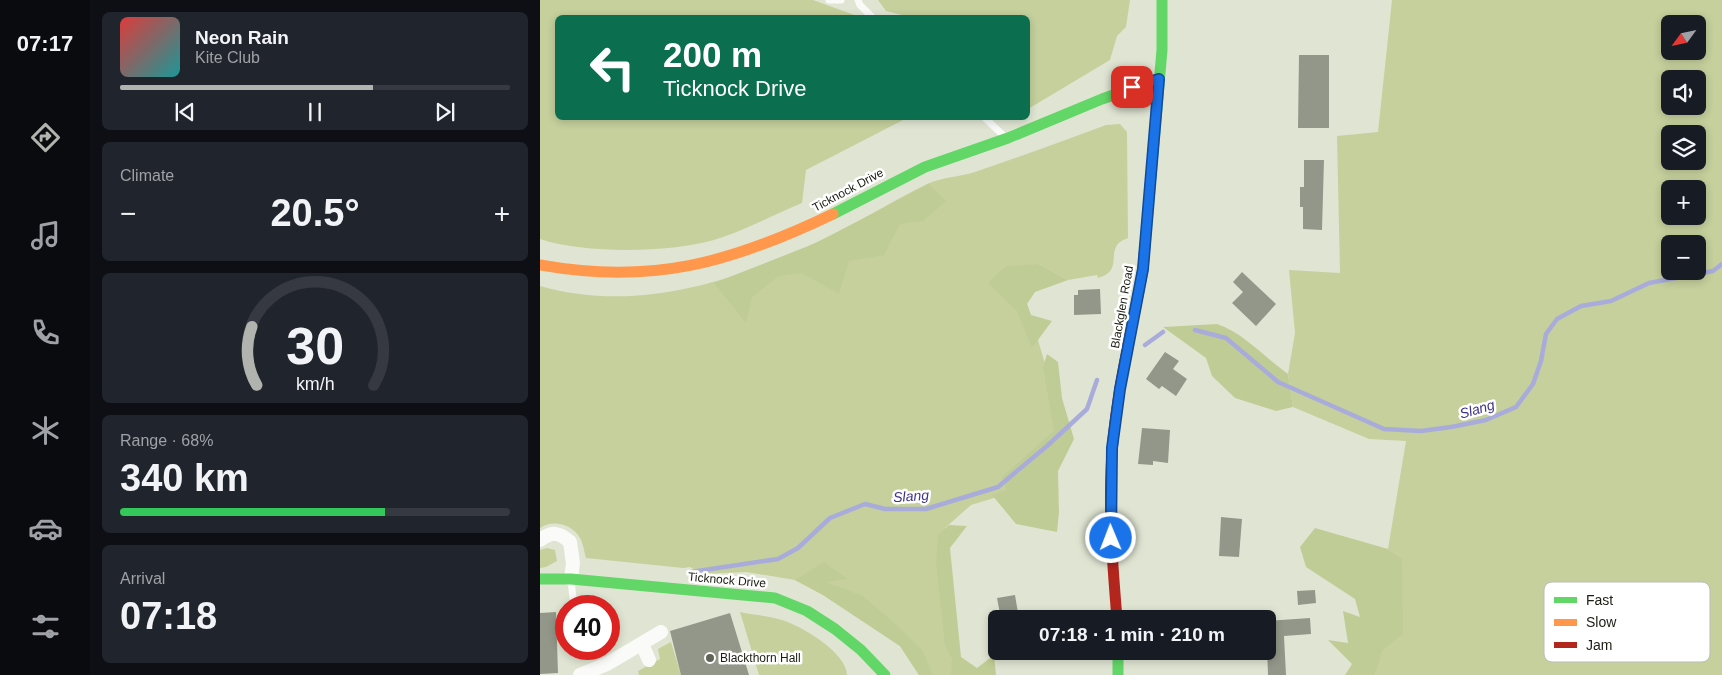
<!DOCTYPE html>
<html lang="en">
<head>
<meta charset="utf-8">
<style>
  :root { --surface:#171b24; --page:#20242c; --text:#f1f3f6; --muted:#9ea1a6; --line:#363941; --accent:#b0b3ae }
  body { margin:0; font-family:Helvetica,sans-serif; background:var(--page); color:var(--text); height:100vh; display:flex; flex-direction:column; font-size:19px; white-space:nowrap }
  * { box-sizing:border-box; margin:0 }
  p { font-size:16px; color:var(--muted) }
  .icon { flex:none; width:28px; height:28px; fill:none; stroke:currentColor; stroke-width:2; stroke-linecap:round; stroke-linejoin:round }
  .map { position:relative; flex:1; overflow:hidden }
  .details { display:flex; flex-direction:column; gap:12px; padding:12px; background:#0d0f14; width:450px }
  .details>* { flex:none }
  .hud { position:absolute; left:15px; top:15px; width:475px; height:105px; border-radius:8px; box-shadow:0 2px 8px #0003; background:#0b6e4f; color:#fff; overflow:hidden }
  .needle { width:32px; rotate:237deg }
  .fabs { position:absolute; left:1121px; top:15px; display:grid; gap:10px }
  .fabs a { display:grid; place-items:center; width:45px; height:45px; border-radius:8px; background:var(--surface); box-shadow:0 2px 8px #0003; font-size:25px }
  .speed { position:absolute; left:15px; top:595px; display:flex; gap:10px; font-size:25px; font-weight:700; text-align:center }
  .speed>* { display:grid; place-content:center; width:65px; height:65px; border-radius:50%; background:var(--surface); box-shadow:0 2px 8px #0003; line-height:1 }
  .speed .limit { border:8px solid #d22; background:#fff; color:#111 }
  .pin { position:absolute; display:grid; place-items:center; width:42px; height:42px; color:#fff; margin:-21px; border-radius:10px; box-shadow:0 2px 8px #0006 }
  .me { position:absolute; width:55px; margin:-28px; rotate:359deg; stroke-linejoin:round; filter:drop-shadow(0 0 4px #0008) }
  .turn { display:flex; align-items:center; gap:18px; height:105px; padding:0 25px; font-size:22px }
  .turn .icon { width:65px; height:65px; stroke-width:2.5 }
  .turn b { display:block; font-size:35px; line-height:42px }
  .big { font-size:38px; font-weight:700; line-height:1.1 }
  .details .widget { flex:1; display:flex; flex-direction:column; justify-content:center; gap:8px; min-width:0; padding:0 18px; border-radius:8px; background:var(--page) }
  .details .dial { align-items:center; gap:0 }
  .dial svg { height:130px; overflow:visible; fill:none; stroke:var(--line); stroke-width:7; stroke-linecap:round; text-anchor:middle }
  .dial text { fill:var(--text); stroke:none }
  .song { display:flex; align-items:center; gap:15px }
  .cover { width:60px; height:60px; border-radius:8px; background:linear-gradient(135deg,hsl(0 70% 55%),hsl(180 70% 35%)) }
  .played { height:5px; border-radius:2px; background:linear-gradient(90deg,var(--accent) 65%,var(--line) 65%) }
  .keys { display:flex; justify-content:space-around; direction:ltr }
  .heat { display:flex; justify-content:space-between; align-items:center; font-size:28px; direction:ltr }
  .charge { height:8px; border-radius:4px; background:linear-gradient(90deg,#34c759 68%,var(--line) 0) }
  .trip { position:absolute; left:448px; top:610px; width:288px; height:50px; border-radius:8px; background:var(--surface); box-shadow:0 2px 8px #0003; font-weight:700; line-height:50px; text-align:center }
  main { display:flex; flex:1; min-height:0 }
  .menu { display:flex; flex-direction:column; width:90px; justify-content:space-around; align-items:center; background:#090b0e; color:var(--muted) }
  .menu .icon { width:35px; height:35px }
  .menu .active { color:var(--accent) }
  .menu b { font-size:22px; color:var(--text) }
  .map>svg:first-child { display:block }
</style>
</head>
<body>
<main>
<nav class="menu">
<b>07:17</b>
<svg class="icon active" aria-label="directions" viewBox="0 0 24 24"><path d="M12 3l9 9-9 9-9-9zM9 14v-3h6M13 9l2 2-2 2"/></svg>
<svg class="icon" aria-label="music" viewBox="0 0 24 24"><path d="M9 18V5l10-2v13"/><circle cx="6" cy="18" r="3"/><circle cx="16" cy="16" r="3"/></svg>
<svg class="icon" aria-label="phone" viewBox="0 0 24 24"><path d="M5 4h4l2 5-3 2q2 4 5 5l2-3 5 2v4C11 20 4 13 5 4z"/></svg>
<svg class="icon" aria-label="climate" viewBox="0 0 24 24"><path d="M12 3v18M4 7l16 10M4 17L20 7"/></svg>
<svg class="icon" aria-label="car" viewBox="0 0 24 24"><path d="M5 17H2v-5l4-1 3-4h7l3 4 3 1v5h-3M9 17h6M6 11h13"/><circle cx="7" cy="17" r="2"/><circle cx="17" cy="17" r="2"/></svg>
<svg class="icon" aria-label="filters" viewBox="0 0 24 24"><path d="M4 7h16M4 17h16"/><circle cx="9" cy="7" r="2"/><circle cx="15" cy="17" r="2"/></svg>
</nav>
<section class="details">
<div class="widget">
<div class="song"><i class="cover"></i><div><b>Neon Rain</b><p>Kite Club</p></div></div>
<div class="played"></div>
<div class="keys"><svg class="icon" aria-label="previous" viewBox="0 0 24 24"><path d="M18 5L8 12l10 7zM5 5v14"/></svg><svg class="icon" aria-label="pause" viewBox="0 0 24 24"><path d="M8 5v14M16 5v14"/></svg><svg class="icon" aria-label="next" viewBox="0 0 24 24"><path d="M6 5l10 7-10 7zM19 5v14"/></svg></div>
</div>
<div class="widget"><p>Climate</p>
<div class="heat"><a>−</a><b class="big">20.5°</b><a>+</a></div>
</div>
<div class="widget dial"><svg viewBox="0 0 100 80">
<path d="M14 69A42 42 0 1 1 86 69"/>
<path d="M14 69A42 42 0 0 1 11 33" stroke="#b0b3ae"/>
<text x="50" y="56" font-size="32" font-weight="700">30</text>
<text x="50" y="72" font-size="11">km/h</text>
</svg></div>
<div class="widget"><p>Range · 68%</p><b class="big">340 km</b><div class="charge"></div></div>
<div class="widget"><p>Arrival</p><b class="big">07:18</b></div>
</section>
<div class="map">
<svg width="1182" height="675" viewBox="0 0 1182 675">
  <rect width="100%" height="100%" fill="#e0e5d3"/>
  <!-- green -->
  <path fill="#c5d09d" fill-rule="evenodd" d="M 0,0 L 273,0 L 320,17 L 18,18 L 18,118 L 367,118 L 266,170 L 262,203 C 233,215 204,231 174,240 C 128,253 45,254 0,239 Z
    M 338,0 L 590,0 L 586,27 L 577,36 L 570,60 L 488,109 L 488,18 L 370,17 L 346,11 Z
    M 852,0 L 1182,0 L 1182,675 L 835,675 L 862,558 L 848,549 L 866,441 L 829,439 L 753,407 L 748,374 L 755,333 L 749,270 L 800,273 L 797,136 L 838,132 ZM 1130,24 L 1158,24 L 1158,51 L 1130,51 ZM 1130,79 L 1158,79 L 1158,106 L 1130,106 ZM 1130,134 L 1158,134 L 1158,161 L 1130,161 ZM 1130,189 L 1158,189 L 1158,216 L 1130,216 ZM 1130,244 L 1158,244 L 1158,271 L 1130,271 Z
    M 580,124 L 587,132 L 588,238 C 561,247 587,270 558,278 L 557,275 L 528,280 L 499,264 L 482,287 L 510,380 L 522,458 L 477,491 L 431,505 L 405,528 L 417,675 L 379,675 L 360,646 L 283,595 L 255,580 L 206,572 L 163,574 L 150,567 L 143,568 L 46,558 C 44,551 43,543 40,538 C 32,524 13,519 0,528 L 0,286 C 95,313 191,283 277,242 C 315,225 350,202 387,184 C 402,177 419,177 435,172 C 479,157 523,141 566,125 Z
    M 7,548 L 15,550 L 17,561 L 6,567 L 0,568 L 0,550 Z
    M 200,612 C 214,615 229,616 242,620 C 262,626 307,653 307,675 L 219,675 Z
    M 131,642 L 141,675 L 99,675 L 98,671 L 120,659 L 118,649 Z"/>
  <!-- forest -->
  <path fill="#c0cc96" d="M 389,184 L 406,201 L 383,221 L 360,224 L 344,255 L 309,261 L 299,294 L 262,273 L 239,276 L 212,297 L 206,323 L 174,283 L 276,243 Z
    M 499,264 L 528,280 L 495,292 L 487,304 L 491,315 L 512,321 L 492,348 L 477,311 L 448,283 L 466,266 Z
    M 677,324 C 704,333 725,358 748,374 L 753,407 L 736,411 L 695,398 L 672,376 L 666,358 L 623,327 Z
    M 507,354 L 518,362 L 522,398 L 534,439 L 518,471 L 519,512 L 517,532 L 476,524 L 452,495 L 466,490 L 462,477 L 514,431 L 503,367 Z
    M 409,525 L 427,526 L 410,548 L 421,657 L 437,668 L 454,655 L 456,675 L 411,675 L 412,659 L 405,645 L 396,562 L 398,535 Z
    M 775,528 L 848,549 L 862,558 L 863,634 L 842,651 L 835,675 L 805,675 L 812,664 L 788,640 L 808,643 L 803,611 L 820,617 L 815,599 L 766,567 L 760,547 Z
    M 284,562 L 308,579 L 286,582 L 323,596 L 359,627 L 382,650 L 393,675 L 379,675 L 360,646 L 283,595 L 255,580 Z"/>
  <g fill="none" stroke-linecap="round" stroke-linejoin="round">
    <!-- stream -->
    <path stroke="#a9acda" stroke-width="4.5" d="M 655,330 L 686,338 L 738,382 L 844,429 L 881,431 L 911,427 L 946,420 L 976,407 L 993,384 L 1001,361 L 1006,334 L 1017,319 L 1041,306 L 1071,301 L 1109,283 L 1173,271 L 1182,264
      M 605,345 L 623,332
      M 151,572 L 238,559 L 258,548 L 290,518 L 325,504 L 345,509 L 386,509 L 458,487 L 507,446 L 547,409 L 557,380"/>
  </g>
  <!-- building -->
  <path fill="#939789" d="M 759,55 L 789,55 L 789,128 L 758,128 Z
    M 764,160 L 784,160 L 782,230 L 763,229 L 763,207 L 760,207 L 760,187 L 764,187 Z
    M 702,272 L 736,304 L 716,326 L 692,303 L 703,292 L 693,282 Z
    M 560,289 L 561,314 L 534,315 L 534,295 L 538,295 L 538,290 Z
    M 625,352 L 639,361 L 633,369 L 647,379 L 636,396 L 622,386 L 619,389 L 606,379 Z
    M 602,428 L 630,430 L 628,463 L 613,461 L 613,465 L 598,464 Z
    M 681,517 L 702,519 L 699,557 L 679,556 Z
    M 775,590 L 776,603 L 758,605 L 757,591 Z
    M 475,595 L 479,619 L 461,619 L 457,598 Z
    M 16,612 L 18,673 L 0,674 L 0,613 Z
    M 190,613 L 209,675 L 141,675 L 130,631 Z
    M 770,618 L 771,634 L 744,636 L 746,675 L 728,675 L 726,621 Z"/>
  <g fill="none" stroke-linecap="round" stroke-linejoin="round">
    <!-- lane -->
    <path stroke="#fafbf8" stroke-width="7" d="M 289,0 L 301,0
      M 318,0 L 320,5 L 333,18
      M 445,118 L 464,136
      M 31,581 L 34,606"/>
    <!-- street -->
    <path stroke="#fafbf8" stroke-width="14" d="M 0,540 C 12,531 19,532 30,542 L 33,563 L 31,579
      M 102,644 L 109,660
      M 40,675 L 67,664 L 121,632"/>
    <!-- fast -->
    <path stroke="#63d668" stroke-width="11" d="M 293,214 L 385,167 L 468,138 L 562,99 L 619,79
      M 605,245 L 622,50 L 622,0
      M 0,579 L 31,579 L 235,598 L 267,611 L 295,629 L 321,650 L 345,675
      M 578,651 L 578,675"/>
    <!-- slow -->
    <path stroke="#ff974d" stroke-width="11" d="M 0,265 C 112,285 191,263 293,214"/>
    <!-- jam -->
    <path stroke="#b3261e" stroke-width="11" d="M 577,619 C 573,570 569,521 571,471 C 573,404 591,335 603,269 L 605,245"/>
  </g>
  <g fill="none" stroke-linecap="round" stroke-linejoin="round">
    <defs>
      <path id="route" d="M 571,538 L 572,448 L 580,389 L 603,269 L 619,79 L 592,87"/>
    </defs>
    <!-- route casing -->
    <use href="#route" stroke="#114b97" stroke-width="12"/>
    <!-- route -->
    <use href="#route" stroke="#1a73e8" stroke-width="9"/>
  </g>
  <!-- markers -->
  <circle fill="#606456" stroke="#fff" stroke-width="2" cx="170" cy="658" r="5"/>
  <g text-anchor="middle" stroke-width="5" stroke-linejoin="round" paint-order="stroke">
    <!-- street labels -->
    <g font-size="12" fill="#1b1e12" stroke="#fff">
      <text transform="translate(308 190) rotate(-28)" y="4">Ticknock Drive</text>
      <text transform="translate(582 307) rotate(-80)" y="4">Blackglen Road</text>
      <text transform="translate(187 580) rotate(5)" y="4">Ticknock Drive</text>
    </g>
    <!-- poi labels -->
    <g font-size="12" fill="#1b1e12" stroke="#fff" text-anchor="start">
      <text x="180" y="662">Blackthorn Hall</text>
    </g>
    <!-- water labels -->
    <g font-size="14" font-style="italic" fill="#3e358b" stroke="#fff">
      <text transform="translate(937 409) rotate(-16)" y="5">Slang</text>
      <text transform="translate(371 496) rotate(-4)" y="5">Slang</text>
    </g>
  </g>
  <!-- legend -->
  <rect x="1004" y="582" width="166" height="80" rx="8" fill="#fff" stroke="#bbbcb8" stroke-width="1"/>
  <rect x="1014" y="597" width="23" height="6" fill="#63d668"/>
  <rect x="1014" y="619" width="23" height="7" fill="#ff974d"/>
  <rect x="1014" y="642" width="23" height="6" fill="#b3261e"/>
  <g font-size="14" fill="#1b1e12">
    <text x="1046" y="605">Fast</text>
    <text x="1046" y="627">Slow</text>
    <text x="1046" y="650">Jam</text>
  </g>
</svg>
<div class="fabs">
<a><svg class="needle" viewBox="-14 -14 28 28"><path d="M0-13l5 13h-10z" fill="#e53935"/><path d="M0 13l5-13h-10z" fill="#9ea1a6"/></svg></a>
<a><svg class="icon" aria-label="sound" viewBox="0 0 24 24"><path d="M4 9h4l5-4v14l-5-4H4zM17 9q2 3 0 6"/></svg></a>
<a><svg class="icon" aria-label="layers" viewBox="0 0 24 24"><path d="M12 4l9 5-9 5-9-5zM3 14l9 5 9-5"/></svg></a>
<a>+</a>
<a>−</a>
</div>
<div class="speed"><div class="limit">40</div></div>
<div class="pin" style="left:592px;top:87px;background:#d93025"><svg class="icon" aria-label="arrive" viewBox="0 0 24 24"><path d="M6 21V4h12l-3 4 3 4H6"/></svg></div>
<svg class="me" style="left:571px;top:538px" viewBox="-20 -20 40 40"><circle r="17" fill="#1a73e8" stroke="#fff" stroke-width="3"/><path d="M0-11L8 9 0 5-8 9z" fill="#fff"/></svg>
<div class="trip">07:18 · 1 min · 210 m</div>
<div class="hud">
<div class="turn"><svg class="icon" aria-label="left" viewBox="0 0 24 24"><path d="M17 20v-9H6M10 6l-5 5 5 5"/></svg><div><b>200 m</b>Ticknock Drive</div></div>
</div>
</div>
</main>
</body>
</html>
